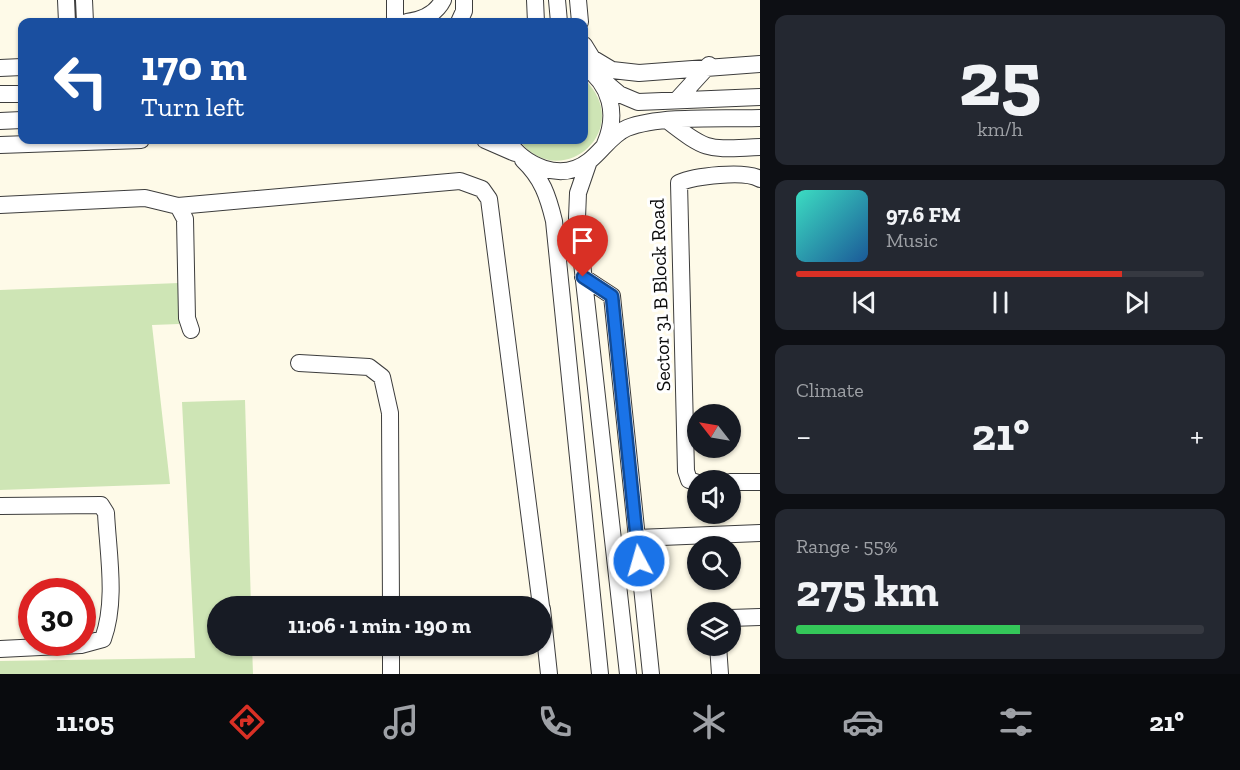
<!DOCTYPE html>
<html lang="en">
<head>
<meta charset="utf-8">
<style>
  :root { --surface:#171b24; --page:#242831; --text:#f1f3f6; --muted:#9ea1a6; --line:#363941; --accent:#d93025 }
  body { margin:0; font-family:"Zilla Slab",serif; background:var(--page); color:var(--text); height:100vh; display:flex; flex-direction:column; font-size:22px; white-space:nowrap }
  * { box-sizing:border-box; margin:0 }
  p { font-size:20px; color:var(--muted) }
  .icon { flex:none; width:33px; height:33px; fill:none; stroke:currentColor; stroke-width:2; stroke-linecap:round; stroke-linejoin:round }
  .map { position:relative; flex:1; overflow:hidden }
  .panel { display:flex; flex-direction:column; gap:15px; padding:15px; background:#0d0f14; width:480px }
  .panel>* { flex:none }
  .top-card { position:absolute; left:18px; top:18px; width:570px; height:126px; border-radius:12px; box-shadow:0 2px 4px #0004; background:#1a4fa0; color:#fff; overflow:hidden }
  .needle { width:39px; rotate:301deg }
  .tools { position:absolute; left:687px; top:404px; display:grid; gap:12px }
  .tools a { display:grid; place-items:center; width:54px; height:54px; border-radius:50%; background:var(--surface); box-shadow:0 2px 4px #0004; font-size:30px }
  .speed { position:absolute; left:18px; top:578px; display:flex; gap:12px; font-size:30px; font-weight:700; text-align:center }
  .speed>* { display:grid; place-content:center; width:78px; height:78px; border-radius:50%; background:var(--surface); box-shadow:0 2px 4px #0004; line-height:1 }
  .speed .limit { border:9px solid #d22; background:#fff; color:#111 }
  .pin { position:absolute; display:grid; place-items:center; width:51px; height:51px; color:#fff; margin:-62px -26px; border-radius:50% 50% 50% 0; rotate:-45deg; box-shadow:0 0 6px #0007 }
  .pin .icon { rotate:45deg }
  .me { position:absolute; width:66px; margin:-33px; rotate:354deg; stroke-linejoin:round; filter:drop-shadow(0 0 4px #0008) }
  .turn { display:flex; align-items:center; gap:21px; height:126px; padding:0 24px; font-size:27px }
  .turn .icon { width:78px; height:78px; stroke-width:2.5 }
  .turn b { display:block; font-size:42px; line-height:51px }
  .big { font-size:45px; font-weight:700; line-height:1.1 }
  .panel .widget { flex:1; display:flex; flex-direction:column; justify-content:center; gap:9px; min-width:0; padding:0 21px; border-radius:12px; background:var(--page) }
  .panel .dial { align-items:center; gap:0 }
  .dial b { font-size:78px; line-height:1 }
  .song { display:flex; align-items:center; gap:18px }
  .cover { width:72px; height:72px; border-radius:9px; background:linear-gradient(135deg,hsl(170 70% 55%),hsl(210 70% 35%)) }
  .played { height:6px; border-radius:3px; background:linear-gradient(90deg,var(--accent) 80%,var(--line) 80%) }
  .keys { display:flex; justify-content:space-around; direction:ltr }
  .heat { display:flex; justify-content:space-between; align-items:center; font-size:33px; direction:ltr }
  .charge { height:9px; border-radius:4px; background:linear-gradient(90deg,#34c759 55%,var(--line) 0) }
  .trip { position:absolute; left:207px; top:596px; width:345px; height:60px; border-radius:30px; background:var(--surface); box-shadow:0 2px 4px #0004; font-weight:700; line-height:60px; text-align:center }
  .dock { display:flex; height:96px; justify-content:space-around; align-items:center; background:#090b0e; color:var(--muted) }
  .dock .icon { width:42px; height:42px }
  .dock .selected { color:var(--accent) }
  .dock b { font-size:27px; color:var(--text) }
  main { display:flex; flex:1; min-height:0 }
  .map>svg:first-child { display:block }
</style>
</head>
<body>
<main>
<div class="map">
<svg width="760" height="674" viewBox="0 0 760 674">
  <rect width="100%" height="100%" fill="#fefae8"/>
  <!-- green -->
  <path fill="#cee5b5" d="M 584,79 C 637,129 560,195 519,140 L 584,140 Z
    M 179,283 L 179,324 L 152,325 L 170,484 L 0,490 L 0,290 Z
    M 245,400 L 251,606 L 218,606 L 218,645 L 252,645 L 253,674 L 0,674 L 0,661 L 195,658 L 182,402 Z"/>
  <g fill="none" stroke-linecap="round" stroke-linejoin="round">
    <defs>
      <path id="minor" d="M 66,0 L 67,22
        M 84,0 L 85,22
        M 535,0 L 536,22
        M 557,0 L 559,22
        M 578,0 L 580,22
        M 395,22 L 395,0
        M 407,22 C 422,20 436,14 443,0
        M 459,22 L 464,11 L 464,0
        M 584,45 L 592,58 L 612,70 L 639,73 L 760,64
        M 584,66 C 611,85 618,114 605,144
        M 0,68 L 22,67
        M 594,73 L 619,94 L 638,102 L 760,97
        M 0,94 L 22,94
        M 677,100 L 709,65
        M 0,121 L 22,120
        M 668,121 C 709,153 709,149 760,147
        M 485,140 L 515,153
        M 507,140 C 524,166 561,183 589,161 C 602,151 612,134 627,128 C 660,115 724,119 760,118
        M 0,145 L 141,140
        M 523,160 C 542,178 548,196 554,221 L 600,674
        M 589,161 L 578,193 L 577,218 L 628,674
        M 0,205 L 145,198 L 178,206 L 185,219 L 187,318 L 191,330
        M 178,206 L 460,181 L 482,189 L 489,199 L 541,606
        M 583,277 L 612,296 L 651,674
        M 299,363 L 369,367 L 382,377 L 390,413 L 391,606
        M 730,482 L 760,482
        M 698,483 L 689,480 L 686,471 L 679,183 C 694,176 745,170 760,179
        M 0,506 L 101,505 L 106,513 C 108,554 117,600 103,639 L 81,645 L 0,649
        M 637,538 L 760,533
        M 542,609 L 549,674
        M 730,618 L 760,617
        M 391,645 L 391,674
        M 718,645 L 720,674"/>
    </defs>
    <!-- minor casing -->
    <use href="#minor" stroke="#3d3d3d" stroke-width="18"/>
    <!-- minor -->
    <use href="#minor" stroke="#fff" stroke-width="16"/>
  </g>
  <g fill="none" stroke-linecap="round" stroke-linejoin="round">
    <defs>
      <path id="route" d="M 583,277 L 612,296 L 639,561"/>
    </defs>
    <!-- route casing -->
    <use href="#route" stroke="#114b97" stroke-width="15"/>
    <!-- route -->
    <use href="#route" stroke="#1a73e8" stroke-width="10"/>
  </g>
  <g text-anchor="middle" stroke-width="6" stroke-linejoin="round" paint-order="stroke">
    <!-- street labels -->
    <g font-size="20" fill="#0a0a0a" stroke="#fff">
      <text transform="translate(660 295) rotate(-92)" y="7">Sector 31 B Block Road</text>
    </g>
  </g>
</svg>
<div class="tools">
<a><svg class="needle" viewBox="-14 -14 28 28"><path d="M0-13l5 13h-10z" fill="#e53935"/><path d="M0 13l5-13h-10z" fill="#9ea1a6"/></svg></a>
<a><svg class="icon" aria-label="sound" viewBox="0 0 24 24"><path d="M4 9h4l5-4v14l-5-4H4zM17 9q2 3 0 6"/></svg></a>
<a><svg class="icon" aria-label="search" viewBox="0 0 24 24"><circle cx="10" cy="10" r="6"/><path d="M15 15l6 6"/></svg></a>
<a><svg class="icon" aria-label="layers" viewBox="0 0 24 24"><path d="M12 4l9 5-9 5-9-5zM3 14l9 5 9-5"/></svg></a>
</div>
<div class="speed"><div class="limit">30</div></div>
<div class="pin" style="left:583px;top:277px;background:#d93025"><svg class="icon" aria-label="arrive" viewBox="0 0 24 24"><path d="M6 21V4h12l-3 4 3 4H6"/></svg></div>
<svg class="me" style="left:639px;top:561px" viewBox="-20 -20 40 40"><circle r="17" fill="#1a73e8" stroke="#fff" stroke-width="3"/><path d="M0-11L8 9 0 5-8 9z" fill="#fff"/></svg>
<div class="trip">11:06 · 1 min · 190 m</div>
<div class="top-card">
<div class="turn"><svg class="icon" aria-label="left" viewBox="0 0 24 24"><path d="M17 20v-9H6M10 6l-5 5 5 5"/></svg><div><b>170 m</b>Turn left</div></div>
</div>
</div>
<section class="panel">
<div class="widget dial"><b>25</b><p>km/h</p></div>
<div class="widget">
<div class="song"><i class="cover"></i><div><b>97.6 FM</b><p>Music</p></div></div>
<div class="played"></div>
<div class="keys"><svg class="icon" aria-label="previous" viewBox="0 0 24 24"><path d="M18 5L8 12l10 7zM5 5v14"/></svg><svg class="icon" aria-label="pause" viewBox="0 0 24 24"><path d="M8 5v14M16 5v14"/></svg><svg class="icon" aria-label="next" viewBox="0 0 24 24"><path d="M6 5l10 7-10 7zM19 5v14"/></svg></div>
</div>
<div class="widget"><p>Climate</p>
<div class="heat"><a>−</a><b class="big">21°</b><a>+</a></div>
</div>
<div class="widget"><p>Range · 55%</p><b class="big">275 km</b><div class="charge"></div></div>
</section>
</main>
<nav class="dock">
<b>11:05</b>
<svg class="icon selected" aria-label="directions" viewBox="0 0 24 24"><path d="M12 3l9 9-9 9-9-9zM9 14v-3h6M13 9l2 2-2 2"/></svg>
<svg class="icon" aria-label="music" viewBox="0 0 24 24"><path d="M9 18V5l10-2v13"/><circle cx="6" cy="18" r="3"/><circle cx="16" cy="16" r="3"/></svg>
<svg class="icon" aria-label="phone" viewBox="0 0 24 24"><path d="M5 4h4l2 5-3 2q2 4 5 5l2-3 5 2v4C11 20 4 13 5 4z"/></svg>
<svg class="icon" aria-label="climate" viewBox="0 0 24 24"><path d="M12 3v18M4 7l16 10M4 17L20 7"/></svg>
<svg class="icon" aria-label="car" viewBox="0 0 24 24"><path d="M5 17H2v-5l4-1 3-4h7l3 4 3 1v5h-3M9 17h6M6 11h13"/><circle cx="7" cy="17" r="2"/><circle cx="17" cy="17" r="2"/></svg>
<svg class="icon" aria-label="filters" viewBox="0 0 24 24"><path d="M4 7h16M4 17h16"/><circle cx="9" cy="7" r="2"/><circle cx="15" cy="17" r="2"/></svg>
<b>21°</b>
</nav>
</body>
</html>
